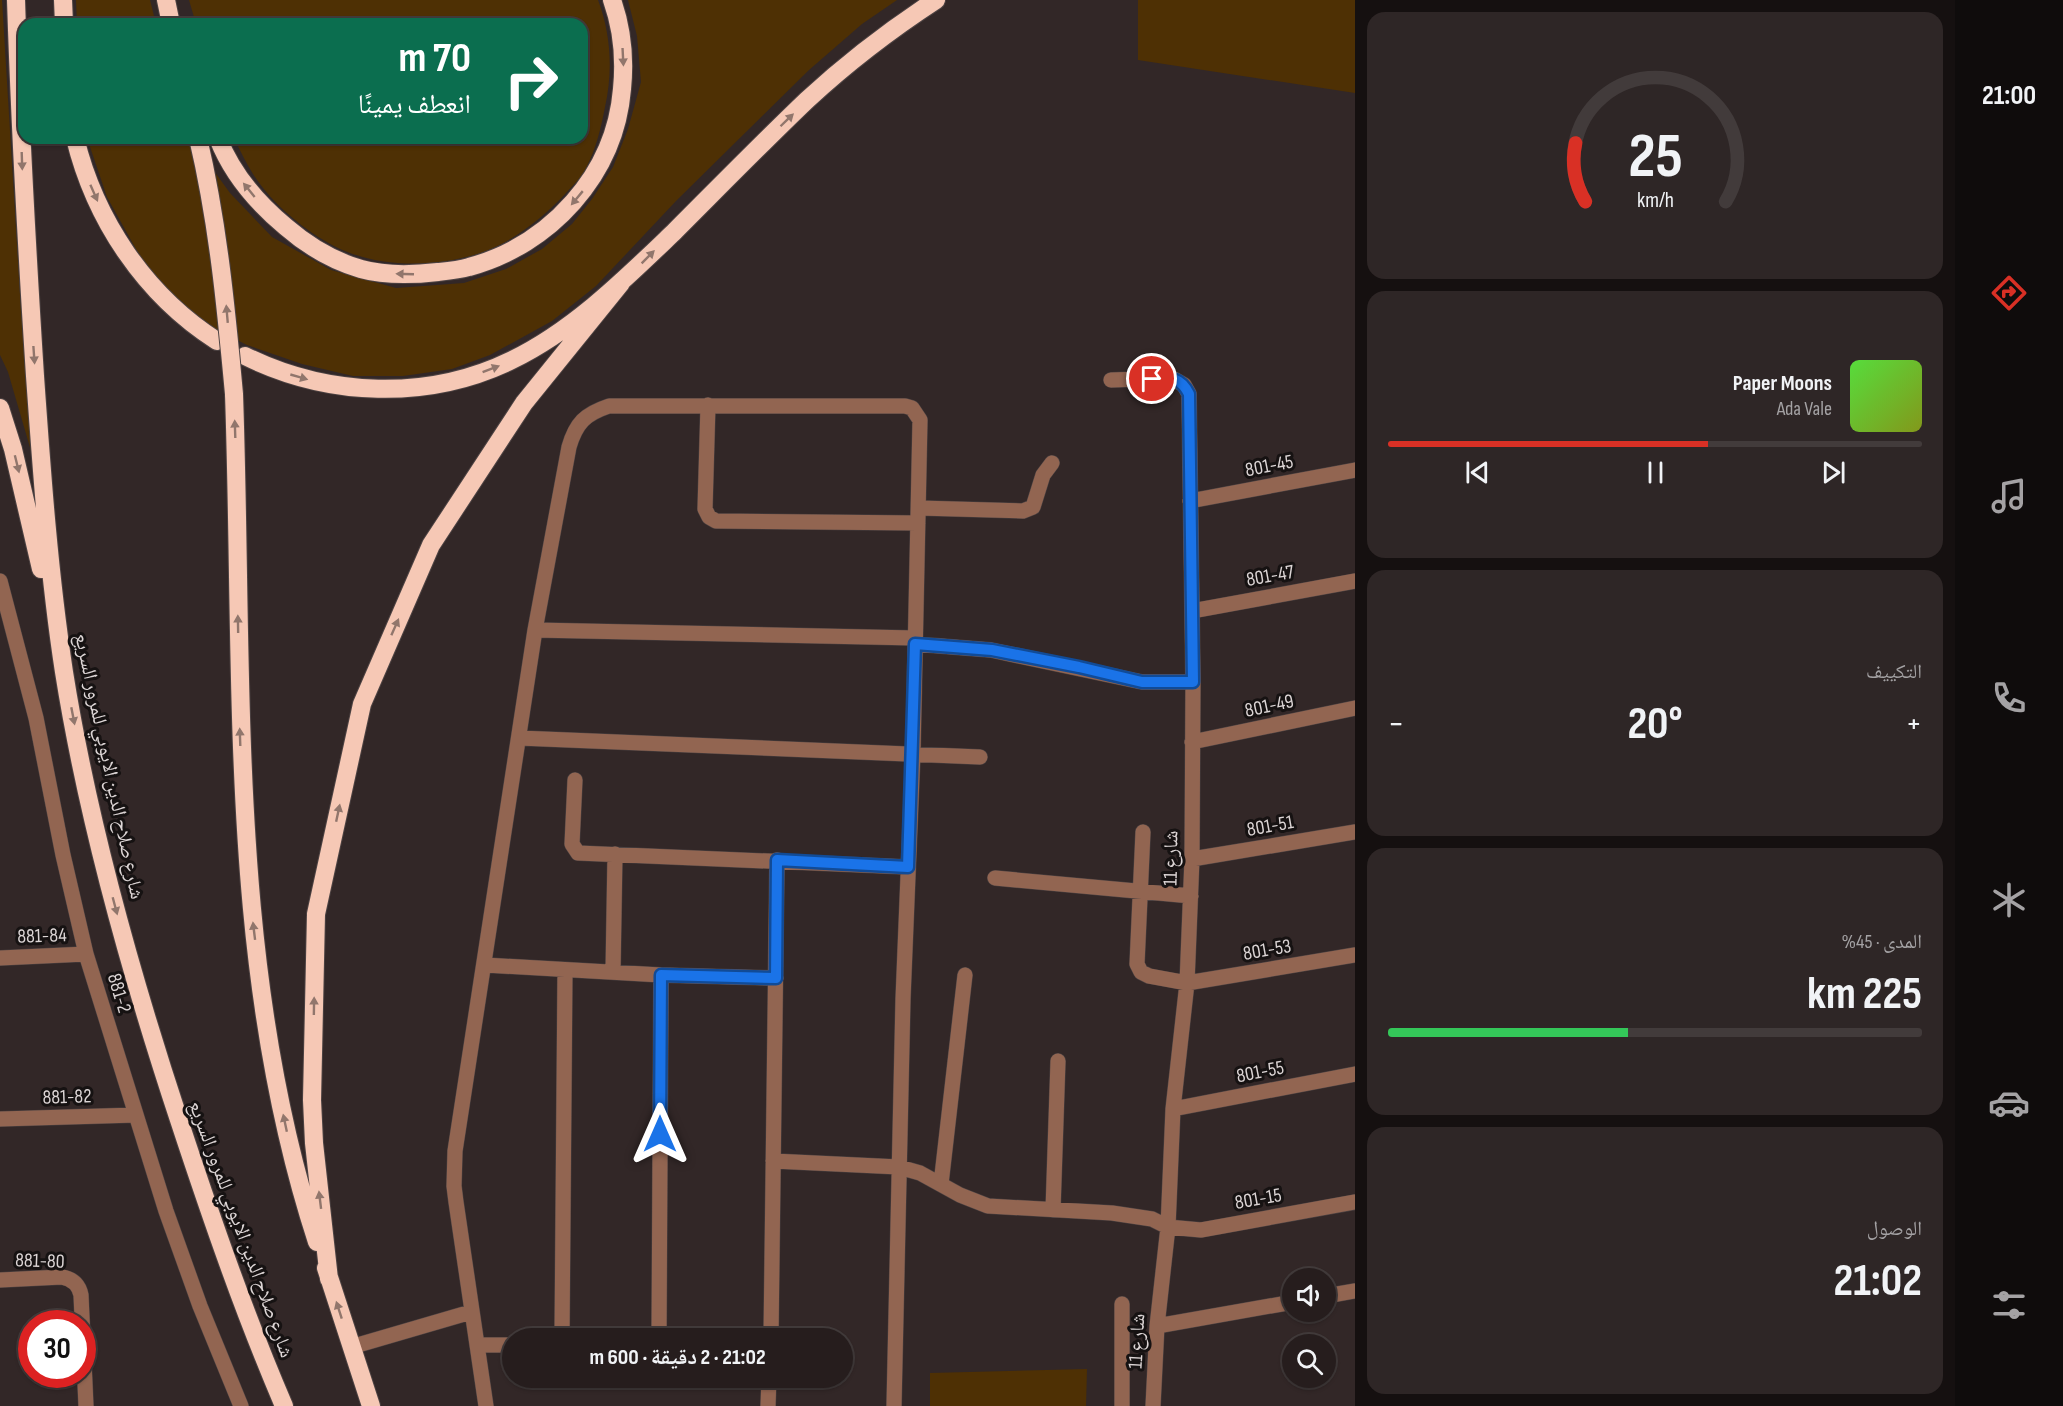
<!DOCTYPE html>
<html lang="ar">
<head>
<meta charset="utf-8">
<style>
  :root { --surface:#261d1d; --page:#2e2626; --text:#f1f3f6; --muted:#a4a2a4; --line:#423b3b; --accent:#d93025 }
  body { margin:0; font-family:"Sofia Sans Condensed","Noto Naskh Arabic",sans-serif; background:var(--page); color:var(--text); direction:rtl; height:100vh; display:flex; flex-direction:column; font-size:22px; white-space:nowrap }
  * { box-sizing:border-box; margin:0 }
  p { font-size:20px; color:var(--muted) }
  .icon { flex:none; width:33px; height:33px; fill:none; stroke:currentColor; stroke-width:2; stroke-linecap:round; stroke-linejoin:round }
  .map { position:relative; flex:1; overflow:hidden; direction:ltr }
  .panel { display:flex; flex-direction:column; gap:12px; padding:12px; background:#151010; width:600px }
  .panel>* { flex:none }
  .top-card { position:absolute; left:18px; top:18px; width:570px; height:126px; border-radius:18px; box-shadow:0 2px 4px #0004,0 0 0 2px var(--line); direction:rtl; background:#0b6e4f; color:#fff; overflow:hidden }
  .controls { position:absolute; left:1282px; top:1268px; display:grid; gap:12px }
  .controls a { display:grid; place-items:center; width:54px; height:54px; border-radius:50%; background:var(--surface); box-shadow:0 2px 4px #0004,0 0 0 2px var(--line); font-size:30px }
  .speed { position:absolute; left:18px; top:1310px; display:flex; gap:12px; font-size:30px; font-weight:700; text-align:center }
  .speed>* { display:grid; place-content:center; width:78px; height:78px; border-radius:50%; background:var(--surface); box-shadow:0 2px 4px #0004,0 0 0 2px var(--line); line-height:1 }
  .speed .limit { border:9px solid #d22; background:#fff; color:#111 }
  .pin { position:absolute; display:grid; place-items:center; width:51px; height:51px; color:#fff; margin:-26px; border:3px solid #fff; border-radius:50%; box-shadow:0 2px 6px #0007 }
  .me { position:absolute; width:66px; margin:-33px; rotate:0deg; stroke-linejoin:round; filter:drop-shadow(0 0 4px #0008) }
  .turn { display:flex; align-items:center; gap:21px; height:126px; padding:0 18px; font-size:27px }
  .turn .icon { width:78px; height:78px; stroke-width:2.5 }
  .turn b { display:block; font-size:42px; line-height:51px }
  .big { font-size:45px; font-weight:700; line-height:1.1 }
  .panel .card { flex:1; display:flex; flex-direction:column; justify-content:center; gap:9px; min-width:0; padding:0 21px; border-radius:18px; background:var(--page) }
  .panel .dial { align-items:center; gap:0 }
  .dial svg { height:156px; overflow:visible; fill:none; stroke:var(--line); stroke-width:7; stroke-linecap:round; text-anchor:middle }
  .dial text { fill:var(--text); stroke:none }
  .song { display:flex; align-items:center; gap:18px }
  .cover { width:72px; height:72px; border-radius:9px; background:linear-gradient(135deg,hsl(110 70% 55%),hsl(70 70% 35%)) }
  .played { height:6px; border-radius:3px; background:linear-gradient(90deg,var(--accent) 60%,var(--line) 60%) }
  .keys { display:flex; justify-content:space-around; direction:ltr }
  .heat { display:flex; justify-content:space-between; align-items:center; font-size:33px; direction:ltr }
  .charge { height:9px; border-radius:4px; background:linear-gradient(90deg,#34c759 45%,var(--line) 0) }
  .trip { position:absolute; left:502px; top:1328px; width:351px; height:60px; border-radius:30px; background:var(--surface); box-shadow:0 2px 4px #0004,0 0 0 2px var(--line); font-weight:700; line-height:60px; text-align:center; direction:rtl }
  main { display:flex; flex:1; min-height:0 }
  .dock { display:flex; flex-direction:column; width:108px; justify-content:space-around; align-items:center; background:#0f0c0c; color:var(--muted) }
  .dock .icon { width:42px; height:42px }
  .dock .current { color:var(--accent) }
  .dock b { font-size:27px; color:var(--text) }
  .map>svg:first-child { display:block }
</style>
</head>
<body>
<main>
<nav class="dock">
<b>21:00</b>
<svg class="icon current" aria-label="directions" viewBox="0 0 24 24"><path d="M12 3l9 9-9 9-9-9zM9 14v-3h6M13 9l2 2-2 2"/></svg>
<svg class="icon" aria-label="music" viewBox="0 0 24 24"><path d="M9 18V5l10-2v13"/><circle cx="6" cy="18" r="3"/><circle cx="16" cy="16" r="3"/></svg>
<svg class="icon" aria-label="phone" viewBox="0 0 24 24"><path d="M5 4h4l2 5-3 2q2 4 5 5l2-3 5 2v4C11 20 4 13 5 4z"/></svg>
<svg class="icon" aria-label="climate" viewBox="0 0 24 24"><path d="M12 3v18M4 7l16 10M4 17L20 7"/></svg>
<svg class="icon" aria-label="car" viewBox="0 0 24 24"><path d="M5 17H2v-5l4-1 3-4h7l3 4 3 1v5h-3M9 17h6M6 11h13"/><circle cx="7" cy="17" r="2"/><circle cx="17" cy="17" r="2"/></svg>
<svg class="icon" aria-label="filters" viewBox="0 0 24 24"><path d="M4 7h16M4 17h16"/><circle cx="9" cy="7" r="2"/><circle cx="15" cy="17" r="2"/></svg>
</nav>
<section class="panel">
<div class="card dial"><svg viewBox="0 0 100 80">
<path d="M14 69A42 42 0 1 1 86 69"/>
<path d="M14 69A42 42 0 0 1 9 39" stroke="#d93025"/>
<text x="50" y="56" font-size="32" font-weight="700">25</text>
<text x="50" y="72" font-size="11">km/h</text>
</svg></div>
<div class="card">
<div class="song"><i class="cover"></i><div><b>Paper Moons</b><p>Ada Vale</p></div></div>
<div class="played"></div>
<div class="keys"><svg class="icon" aria-label="previous" viewBox="0 0 24 24"><path d="M18 5L8 12l10 7zM5 5v14"/></svg><svg class="icon" aria-label="pause" viewBox="0 0 24 24"><path d="M8 5v14M16 5v14"/></svg><svg class="icon" aria-label="next" viewBox="0 0 24 24"><path d="M6 5l10 7-10 7zM19 5v14"/></svg></div>
</div>
<div class="card"><p>التكييف</p>
<div class="heat"><a>−</a><b class="big">20°</b><a>+</a></div>
</div>
<div class="card"><p>المدى · 45%</p><b class="big">225 km</b><div class="charge"></div></div>
<div class="card"><p>الوصول</p><b class="big">21:02</b></div>
</section>
<div class="map">
<svg width="1355" height="1406" viewBox="0 0 1355 1406">
  <rect width="100%" height="100%" fill="#322727"/>
  <!-- green -->
  <path fill="#4e3004" d="M 0,0 L 2,0 L 21,311 L 36,468 L 8,372 L 0,355 Z
    M 76,0 L 150,0 L 156,24 L 77,24 Z
    M 189,0 L 598,0 C 611,34 613,72 605,107 C 601,128 596,149 586,168 C 582,177 573,185 566,193 C 546,215 514,241 486,251 C 439,268 379,269 334,246 C 305,231 271,203 253,174 C 246,163 240,150 234,138 L 582,138 L 582,24 L 196,24 Z
    M 628,0 L 897,0 L 862,24 L 809,70 L 676,201 L 596,286 L 552,321 L 490,355 L 452,369 L 403,376 L 353,376 L 302,364 L 247,345 L 215,329 L 179,302 L 146,267 L 107,197 L 87,138 L 190,138 L 230,193 L 272,237 L 331,270 L 396,288 L 464,283 L 506,269 L 542,249 L 572,224 L 592,199 L 613,167 L 628,129 L 641,82 L 637,36 Z
    M 1138,0 L 1355,0 L 1355,93 L 1138,60 Z
    M 1087,1369 L 1086,1406 L 930,1406 L 930,1373 Z"/>
  <g fill="none" stroke-linecap="round" stroke-linejoin="round">
    <defs>
      <path id="minor" d="M 1111,380 L 1172,378 L 1184,385 L 1189,394 L 1193,682 L 1192,859 L 1187,983 L 1173,1109 L 1168,1227 L 1157,1326 L 1153,1406
        M 708,405 L 705,509 L 709,517 L 716,521 L 918,523
        M 1190,501 L 1355,470
        M 919,508 L 1023,511 L 1033,507 L 1043,475 L 1052,463
        M 0,581 L 36,718 L 63,855 L 86,954 L 166,1211 L 200,1306 L 241,1406
        M 1192,611 L 1355,581
        M 535,630 L 915,638
        M 915,644 L 991,650 L 1142,682 L 1193,682
        M 519,738 L 980,757
        M 1192,742 L 1355,708
        M 575,780 L 572,844 L 578,853 L 908,867
        M 1143,832 L 1137,964 L 1141,972 L 1149,976 L 1187,983 L 1355,955
        M 1192,859 L 1355,832
        M 995,878 L 1191,896
        M 0,958 L 86,954
        M 485,965 L 661,975 L 776,978
        M 613,972 L 615,854
        M 1173,1109 L 1355,1074
        M 0,1119 L 136,1115
        M 773,1161 L 899,1167 L 920,1173 L 960,1195 L 988,1206 L 1112,1213 L 1152,1219 L 1168,1227 L 1201,1230 L 1355,1202
        M 941,1184 L 965,975
        M 1053,1210 L 1058,1061
        M 0,1280 L 62,1277 C 73,1279 79,1285 81,1295 L 86,1406
        M 1326,1296 L 1355,1291
        M 1157,1326 L 1293,1302
        M 562,1338 L 565,970
        M 659,1338 L 661,975
        M 771,1338 L 777,860
        M 477,1345 L 513,1345
        M 351,1347 L 471,1312
        M 486,1406 L 456,1202 L 454,1186 L 455,1151 L 535,630 L 569,447 C 576,423 585,414 609,406 L 905,406 L 912,408 L 920,420 L 913,753 L 903,999 L 894,1406
        M 768,1406 L 769,1377
        M 1122,1406 L 1122,1304"/>
      <path id="highway" d="M 16,0 C 20,126 27,251 35,376 C 42,475 49,574 64,672 C 88,823 131,975 179,1120 C 211,1217 244,1313 284,1406
        M 63,0 L 64,24
        M 166,0 L 171,24
        M 75,138 C 95,220 145,295 217,341
        M 218,138 C 232,174 257,203 286,227 C 308,246 333,261 361,269 C 386,276 412,275 438,272 C 448,271 459,270 469,267 C 550,245 615,175 622,89 C 625,59 622,28 612,0
        M 245,356 C 328,397 428,401 512,360 C 574,330 626,278 675,231 C 719,187 762,143 807,100 C 847,63 890,30 936,0
        M 234,394 C 244,680 227,966 317,1242
        M 0,408 L 13,449 L 41,569
        M 326,1268 L 371,1406
        M 329,1279 L 314,1143 L 312,1100 L 316,914 L 362,704 L 431,545 L 524,403 L 621,283"/>
    </defs>
    <!-- minor casing -->
    <use href="#minor" stroke="#4d4343" stroke-width="16"/>
    <!-- highway casing -->
    <use href="#highway" stroke="#4d4343" stroke-width="20"/>
    <!-- minor -->
    <use href="#minor" stroke="#926551" stroke-width="15"/>
    <!-- highway -->
    <use href="#highway" stroke="#f6c8b5" stroke-width="18"/>
    <defs>
      <path id="highway-bridge" d="M 198,138 C 218,223 226,307 234,394"/>
    </defs>
    <!-- highway-bridge casing -->
    <use href="#highway-bridge" stroke="#4d4343" stroke-width="20" stroke-linecap="butt"/>
    <!-- highway-bridge -->
    <use href="#highway-bridge" stroke="#f6c8b5" stroke-width="18"/>
  </g>
  <!-- one-way arrows -->
  <defs><path id="oneway-solid" d="M-6-.8H1V-3.2L6.5 0L1 3.2V.8H-6Z" transform="scale(1.5)"/></defs>
  <g fill="#91766c">
    <use href="#oneway-solid" transform="translate(623 57) rotate(87)"/>
    <use href="#oneway-solid" transform="translate(787 120) rotate(-44)"/>
    <use href="#oneway-solid" transform="translate(22 161) rotate(88)"/>
    <use href="#oneway-solid" transform="translate(249 190) rotate(-129)"/>
    <use href="#oneway-solid" transform="translate(94 193) rotate(66)"/>
    <use href="#oneway-solid" transform="translate(577 198) rotate(130)"/>
    <use href="#oneway-solid" transform="translate(648 257) rotate(-45)"/>
    <use href="#oneway-solid" transform="translate(405 274) rotate(-178)"/>
    <use href="#oneway-solid" transform="translate(227 314) rotate(-95)"/>
    <use href="#oneway-solid" transform="translate(34 355) rotate(86)"/>
    <use href="#oneway-solid" transform="translate(491 369) rotate(-21)"/>
    <use href="#oneway-solid" transform="translate(299 377) rotate(16)"/>
    <use href="#oneway-solid" transform="translate(235 429) rotate(-92)"/>
    <use href="#oneway-solid" transform="translate(17 464) rotate(76)"/>
    <use href="#oneway-solid" transform="translate(238 624) rotate(-91)"/>
    <use href="#oneway-solid" transform="translate(395 627) rotate(-66)"/>
    <use href="#oneway-solid" transform="translate(73 716) rotate(79)"/>
    <use href="#oneway-solid" transform="translate(240 737) rotate(-92)"/>
    <use href="#oneway-solid" transform="translate(338 813) rotate(-78)"/>
    <use href="#oneway-solid" transform="translate(115 906) rotate(75)"/>
    <use href="#oneway-solid" transform="translate(254 931) rotate(-97)"/>
    <use href="#oneway-solid" transform="translate(314 1006) rotate(-89)"/>
    <use href="#oneway-solid" transform="translate(285 1123) rotate(-102)"/>
    <use href="#oneway-solid" transform="translate(320 1200) rotate(-97)"/>
    <use href="#oneway-solid" transform="translate(339 1310) rotate(-108)"/>
  </g>
  <g fill="none" stroke-linecap="round" stroke-linejoin="round">
    <defs>
      <path id="route" d="M 660,1134 L 661,975 L 776,978 L 777,860 L 908,867 L 915,644 L 992,650 L 1079,667 L 1142,682 L 1193,682 L 1189,394 C 1180,376 1170,378 1152,379"/>
    </defs>
    <!-- route casing -->
    <use href="#route" stroke="#114b97" stroke-width="15"/>
    <!-- route -->
    <use href="#route" stroke="#1a73e8" stroke-width="10"/>
  </g>
  <g text-anchor="middle" stroke-width="6" stroke-linejoin="round" paint-order="stroke">
    <!-- street labels -->
    <g font-size="20" fill="#dcd5d5" stroke="#161212">
      <text transform="translate(1269 465) rotate(-11)" y="7">801-45</text>
      <text transform="translate(1270 575) rotate(-10)" y="7">801-47</text>
      <text transform="translate(1269 705) rotate(-12)" y="7">801-49</text>
      <text transform="translate(110 766) rotate(78)" y="7">شارع صلاح الدين الايوبي للمرور السريع</text>
      <text transform="translate(1270 825) rotate(-10)" y="7">801-51</text>
      <text transform="translate(1170 858) rotate(-89)" y="7">شارع 11</text>
      <text transform="translate(42 935) rotate(-2)" y="7">881-84</text>
      <text transform="translate(1267 949) rotate(-10)" y="7">801-53</text>
      <text transform="translate(120 993) rotate(73)" y="7">881-2</text>
      <text transform="translate(1260 1071) rotate(-11)" y="7">801-55</text>
      <text transform="translate(67 1096) rotate(-2)" y="7">881-82</text>
      <text transform="translate(1258 1198) rotate(-10)" y="7">801-15</text>
      <text transform="translate(242 1229) rotate(70)" y="7">شارع صلاح الدين الايوبي للمرور السريع</text>
      <text transform="translate(40 1260) rotate(2)" y="7">881-80</text>
      <text transform="translate(1136 1341) rotate(-87)" y="7">شارع 11</text>
    </g>
  </g>
</svg>
<div class="controls">
<a><svg class="icon" aria-label="sound" viewBox="0 0 24 24"><path d="M4 9h4l5-4v14l-5-4H4zM17 9q2 3 0 6"/></svg></a>
<a><svg class="icon" aria-label="search" viewBox="0 0 24 24"><circle cx="10" cy="10" r="6"/><path d="M15 15l6 6"/></svg></a>
</div>
<div class="speed"><div class="limit">30</div></div>
<div class="pin" style="left:1152px;top:379px;background:#d93025"><svg class="icon" aria-label="arrive" viewBox="0 0 24 24"><path d="M6 21V4h12l-3 4 3 4H6"/></svg></div>
<svg class="me" style="left:660px;top:1134px" viewBox="-20 -20 40 40"><path d="M0-17L14 15 0 8-14 15z" fill="#1a73e8" stroke="#fff" stroke-width="4"/></svg>
<div class="trip">21:02 · 2 دقيقة · 600 m</div>
<div class="top-card">
<div class="turn"><svg class="icon" aria-label="right" viewBox="0 0 24 24"><path d="M7 20v-9h11M14 6l5 5-5 5"/></svg><div><b>70 m</b>انعطف يمينًا</div></div>
</div>
</div>
</main>
</body>
</html>
